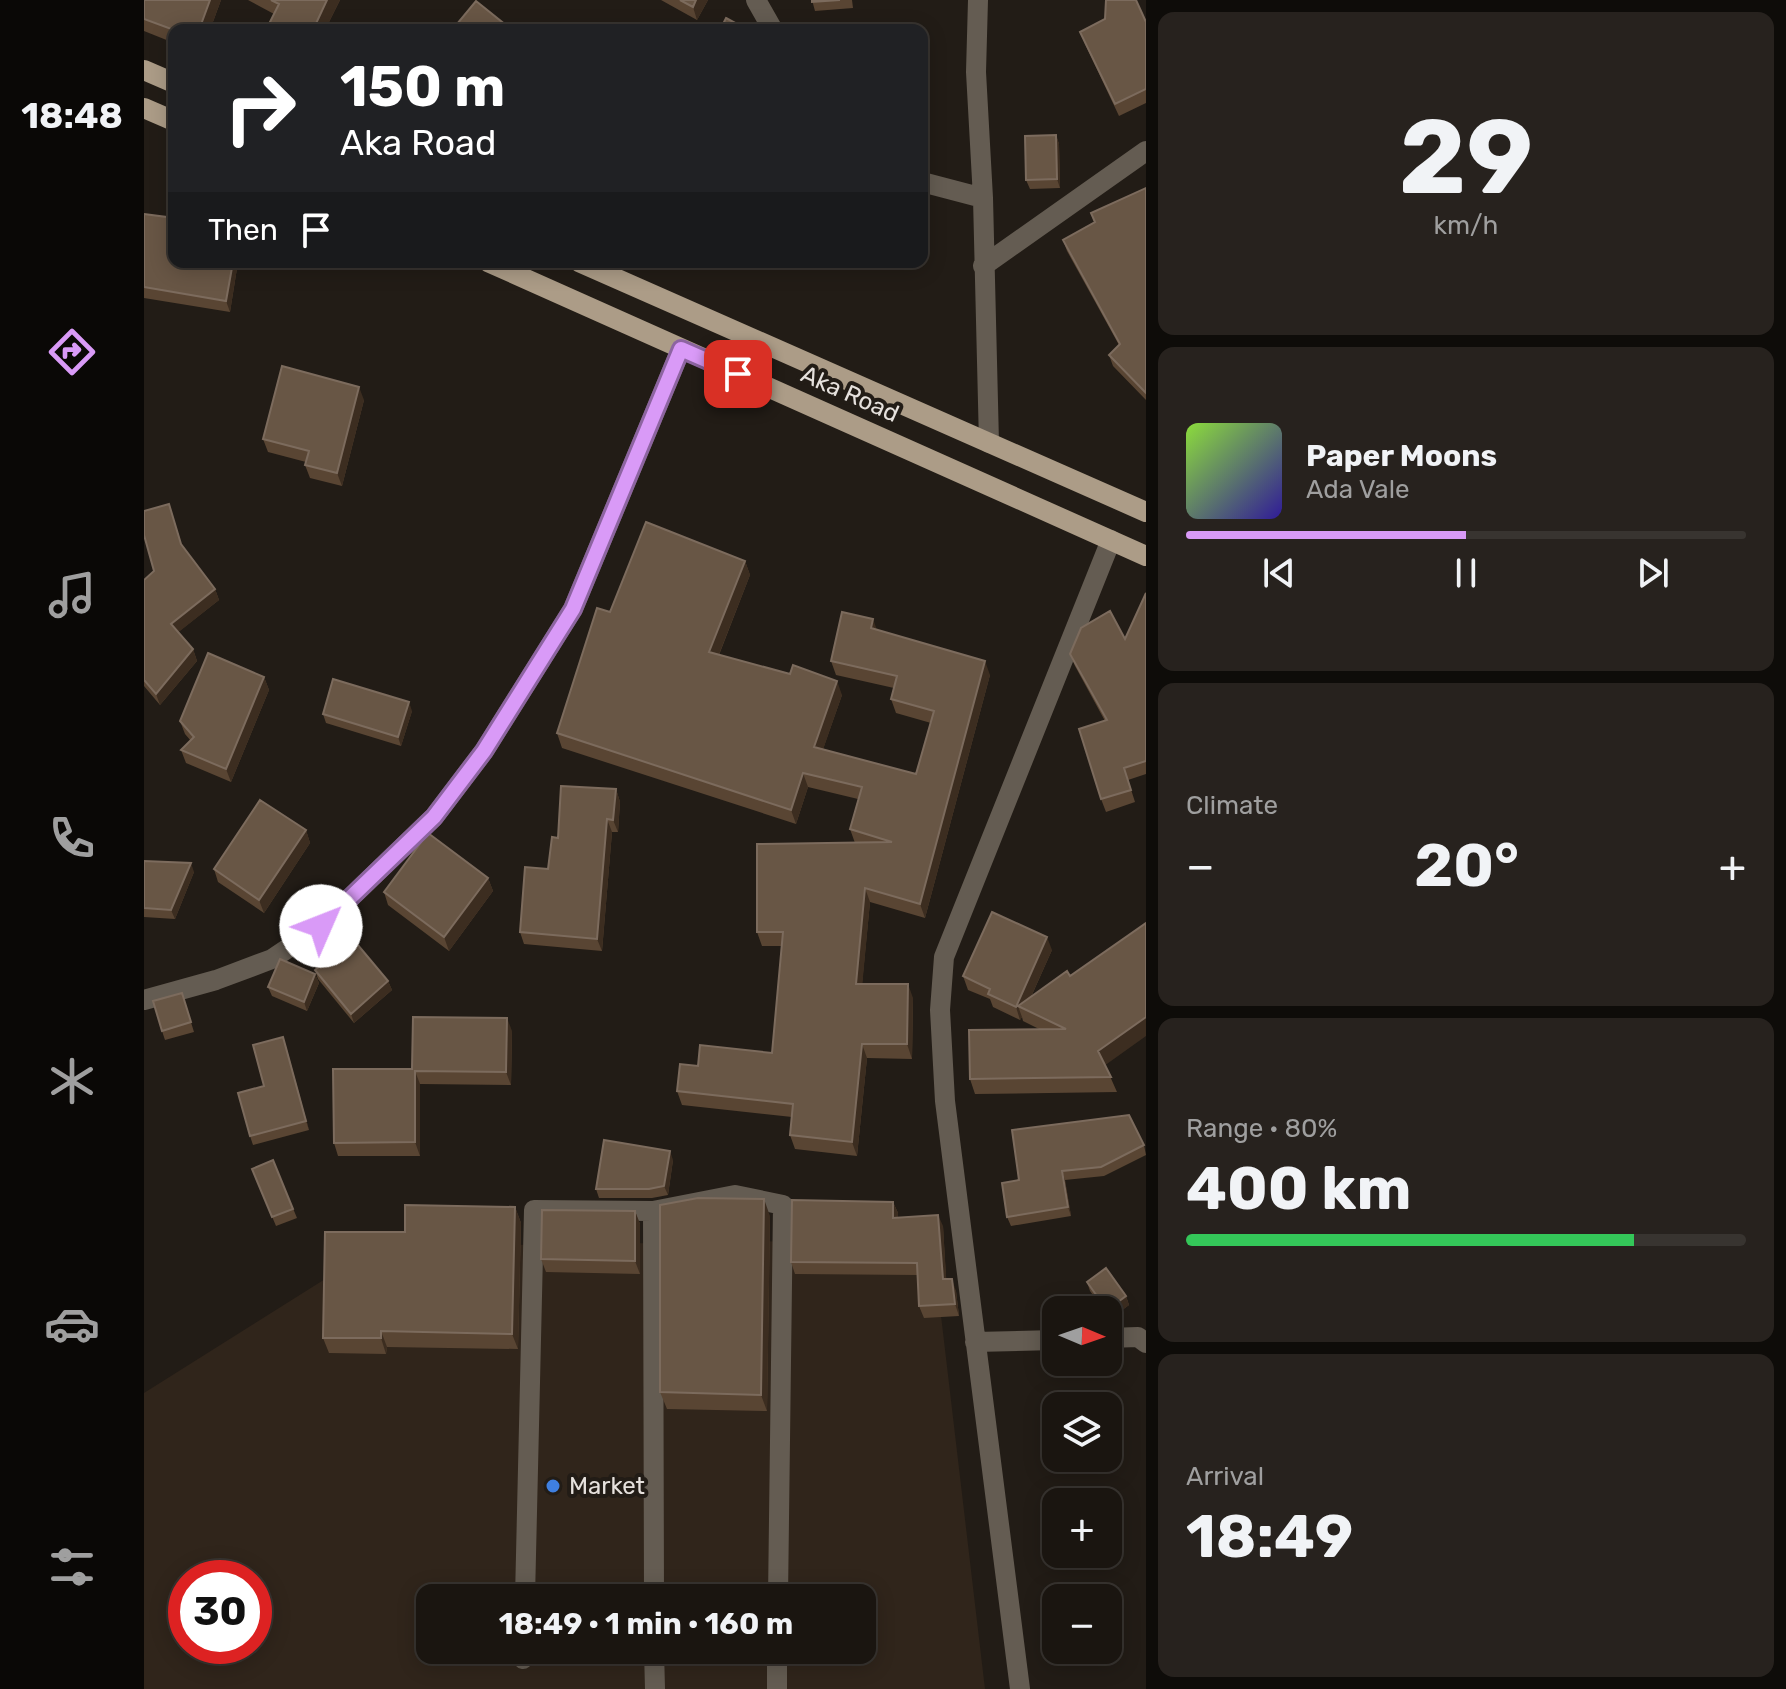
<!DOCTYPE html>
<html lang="en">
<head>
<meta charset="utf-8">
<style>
  :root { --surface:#1a1510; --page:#27221e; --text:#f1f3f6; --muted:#9f9f9f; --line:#383430; --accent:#d99af7 }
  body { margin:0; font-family:Rubik,sans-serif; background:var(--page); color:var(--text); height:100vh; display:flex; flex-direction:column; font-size:30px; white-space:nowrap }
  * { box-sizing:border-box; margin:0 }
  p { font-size:26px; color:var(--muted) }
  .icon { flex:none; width:44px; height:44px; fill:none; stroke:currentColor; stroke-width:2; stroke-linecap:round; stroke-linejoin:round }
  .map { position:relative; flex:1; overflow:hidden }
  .details { display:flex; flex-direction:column; gap:12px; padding:12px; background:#0e0c09; width:640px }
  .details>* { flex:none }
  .banner { position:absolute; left:24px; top:24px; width:760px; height:244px; border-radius:16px; box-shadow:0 4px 20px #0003,0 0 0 2px var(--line); background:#202124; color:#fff; overflow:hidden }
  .needle { width:52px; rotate:92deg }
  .fabs { position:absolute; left:898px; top:1296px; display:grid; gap:16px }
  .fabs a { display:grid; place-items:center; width:80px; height:80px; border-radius:16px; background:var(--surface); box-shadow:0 4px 20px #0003,0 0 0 2px var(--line); font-size:40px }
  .speed { position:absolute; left:24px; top:1560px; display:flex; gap:16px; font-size:40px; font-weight:700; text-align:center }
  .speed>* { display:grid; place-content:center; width:104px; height:104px; border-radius:50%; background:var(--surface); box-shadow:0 4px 20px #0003,0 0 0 2px var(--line); line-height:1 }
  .speed .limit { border:12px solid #d22; background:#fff; color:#111 }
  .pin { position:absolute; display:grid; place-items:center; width:68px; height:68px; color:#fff; margin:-34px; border-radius:16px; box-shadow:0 4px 12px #0006 }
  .me { position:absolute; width:88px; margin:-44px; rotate:46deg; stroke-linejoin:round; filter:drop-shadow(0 0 6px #0008) }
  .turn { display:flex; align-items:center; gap:28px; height:168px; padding:0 40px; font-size:36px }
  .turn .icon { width:104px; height:104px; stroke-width:2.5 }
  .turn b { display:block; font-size:56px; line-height:68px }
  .then { display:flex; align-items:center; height:76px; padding:0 40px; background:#0003; gap:16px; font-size:30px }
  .big { font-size:60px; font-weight:700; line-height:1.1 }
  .details .card { flex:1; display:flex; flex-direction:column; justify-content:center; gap:12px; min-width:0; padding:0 28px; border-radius:16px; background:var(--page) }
  .details .dial { align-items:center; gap:0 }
  .dial b { font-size:104px; line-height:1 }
  .song { display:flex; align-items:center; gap:24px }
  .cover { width:96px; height:96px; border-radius:12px; background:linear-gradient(135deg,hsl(90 70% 55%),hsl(250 70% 35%)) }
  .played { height:8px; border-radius:4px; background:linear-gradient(90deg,var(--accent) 50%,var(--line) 50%) }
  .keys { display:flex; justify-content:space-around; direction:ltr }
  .heat { display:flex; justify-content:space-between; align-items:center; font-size:44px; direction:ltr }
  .charge { height:12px; border-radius:6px; background:linear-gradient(90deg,#34c759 80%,var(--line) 0) }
  .trip { position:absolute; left:272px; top:1584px; width:460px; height:80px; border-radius:16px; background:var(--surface); box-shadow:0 4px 20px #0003,0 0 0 2px var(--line); font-weight:700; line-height:80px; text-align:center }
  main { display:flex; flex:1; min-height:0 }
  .tabs { display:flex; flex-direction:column; width:144px; justify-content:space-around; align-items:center; background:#0a0806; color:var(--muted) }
  .tabs .icon { width:56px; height:56px }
  .tabs .active { color:var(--accent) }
  .tabs b { font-size:36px; color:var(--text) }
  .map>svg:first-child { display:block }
</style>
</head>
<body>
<main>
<nav class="tabs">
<b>18:48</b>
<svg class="icon active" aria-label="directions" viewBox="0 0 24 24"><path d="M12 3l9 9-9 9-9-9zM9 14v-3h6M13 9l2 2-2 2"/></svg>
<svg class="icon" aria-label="music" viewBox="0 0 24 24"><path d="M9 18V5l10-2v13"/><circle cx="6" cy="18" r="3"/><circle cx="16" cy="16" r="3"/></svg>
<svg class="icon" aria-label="phone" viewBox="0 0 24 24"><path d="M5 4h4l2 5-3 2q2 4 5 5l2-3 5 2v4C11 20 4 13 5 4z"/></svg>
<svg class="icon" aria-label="climate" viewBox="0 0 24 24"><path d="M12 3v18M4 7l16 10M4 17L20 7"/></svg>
<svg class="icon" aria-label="car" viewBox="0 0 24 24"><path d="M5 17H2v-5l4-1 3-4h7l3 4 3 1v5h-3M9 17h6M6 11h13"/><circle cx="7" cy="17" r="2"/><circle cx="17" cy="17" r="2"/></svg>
<svg class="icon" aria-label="filters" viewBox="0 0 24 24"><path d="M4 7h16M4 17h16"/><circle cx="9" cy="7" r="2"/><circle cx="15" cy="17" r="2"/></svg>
</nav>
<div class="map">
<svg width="1002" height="1689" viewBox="0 0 1002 1689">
  <rect width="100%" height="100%" fill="#221c16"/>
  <!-- built -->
  <path fill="#30251b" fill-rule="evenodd" d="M 788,1239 L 841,1689 L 0,1689 L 0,1393 L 232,1247 ZM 42,1578 L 110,1578 L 110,1646 L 42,1646 ZM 286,1598 L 718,1598 L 718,1650 L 286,1650 Z"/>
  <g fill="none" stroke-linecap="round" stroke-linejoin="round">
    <!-- minor -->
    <path stroke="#645c52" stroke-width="20" d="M 612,0 L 629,30
      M 834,0 L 832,72 L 839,198 L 845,443
      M 778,182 L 839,198
      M 839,266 L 1002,151
      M 0,1000 L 72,980 L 128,959 L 177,926 L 290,817 L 340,751 L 429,609 L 537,349
      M 509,1211 L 510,1598
      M 964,1338 L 994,1337 L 1002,1343
      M 831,1342 L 912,1340
      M 381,1598 L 390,1210 L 509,1211 L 591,1195 L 639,1205 L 634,1598
      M 510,1650 L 511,1689
      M 379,1659 L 380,1650
      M 633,1689 L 633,1650
      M 876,1689 L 801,1101 L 796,1010 L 800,957 L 967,540"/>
    <!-- major -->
    <path stroke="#ac9c87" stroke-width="20" d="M 0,70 L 30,83
      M 0,108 L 30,121
      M 344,262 L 1002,556
      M 435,262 L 1002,512"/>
  </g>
  <!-- wall -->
  <path fill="#594533" d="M 0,0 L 77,0 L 66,30 L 30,30 L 30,43 L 0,31 Z
    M 104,0 L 196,0 L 181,30 L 130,14 Z
    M 517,0 L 564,0 L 553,20 Z
    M 668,0 L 708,0 L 709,8 L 671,11 Z
    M 961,19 L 1002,22 L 1002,103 L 975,116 L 941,44 L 936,32 Z
    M 912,135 L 915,144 L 916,188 L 886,189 L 882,180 Z
    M 1002,188 L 1002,400 L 969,366 L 965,355 L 975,345 L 923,251 L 919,240 L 950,222 L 947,213 Z
    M 0,214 L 30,262 L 94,262 L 86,312 L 0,298 Z
    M 220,400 L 198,486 L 166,478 L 161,465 L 162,462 L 124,452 L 119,439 Z
    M 25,504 L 38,546 L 71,589 L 75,600 L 34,632 L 49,649 L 53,661 L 16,705 L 0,686 L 0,580 L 10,571 Z
    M 601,561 L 606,575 L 575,655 L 698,695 L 679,749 L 772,774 L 787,723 L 752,713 L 747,699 L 750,688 L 692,675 L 687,661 L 733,630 L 846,675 L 781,918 L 726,902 L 718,984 L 769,998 L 768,1059 L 723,1058 L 713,1156 L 651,1149 L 646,1135 L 648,1117 L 538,1105 L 533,1091 L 554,1066 L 628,1053 L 638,946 L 618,946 L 613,932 L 711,843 L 706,829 L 714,799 L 664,787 L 652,824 L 418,748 L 413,733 L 466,612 Z
    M 1002,593 L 1002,774 L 984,780 L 991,802 L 962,812 L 957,799 L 961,721 L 931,666 L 926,654 L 981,639 Z
    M 120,677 L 125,690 L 87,782 L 42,763 L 37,750 L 47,741 L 41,734 L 36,721 Z
    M 268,711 L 257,746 L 182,723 L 179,714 Z
    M 472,789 L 476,802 L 474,832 L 468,832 L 458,951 L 380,944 L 376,932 L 404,869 L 414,838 Z
    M 162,830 L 166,843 L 120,913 L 74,882 L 70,869 Z
    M 0,861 L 50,872 L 31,919 L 0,917 Z
    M 344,878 L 349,891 L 305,951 L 244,905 L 240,892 Z
    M 908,950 L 887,997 L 961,1065 L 973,1092 L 831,1094 L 826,1079 L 895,1029 L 879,1021 L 878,1017 L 876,1020 L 849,1007 L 846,999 L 824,990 L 819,976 Z
    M 171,970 L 244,981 L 248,990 L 210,1023 L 174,979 Z
    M 171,974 L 175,983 L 163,1011 L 128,996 L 124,987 Z
    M 38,993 L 50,1032 L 21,1040 L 18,1031 Z
    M 368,1031 L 367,1085 L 276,1084 L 276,1156 L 194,1156 L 190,1143 L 268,1069 Z
    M 142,1046 L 165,1130 L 109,1145 L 106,1136 L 120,1086 Z
    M 1000,1145 L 1002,1155 L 960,1176 L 921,1180 L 927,1216 L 867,1226 L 863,1217 L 875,1180 Z
    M 129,1160 L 153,1218 L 132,1226 L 108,1169 Z
    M 529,1160 L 524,1195 L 508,1198 L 455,1198 L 452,1189 Z
    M 749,1202 L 754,1213 L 754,1217 L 799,1226 L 802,1279 L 812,1291 L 815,1316 L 780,1318 L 775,1306 L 773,1275 L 651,1274 L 647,1262 Z
    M 371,1207 L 377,1223 L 374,1349 L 243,1347 L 242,1354 L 185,1353 L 179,1338 L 261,1232 Z
    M 491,1211 L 496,1224 L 496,1274 L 402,1272 L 397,1259 Z
    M 626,1216 L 623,1411 L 523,1409 L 516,1392 Z
    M 943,1282 L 982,1296 L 985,1305 L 966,1319 L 964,1316 L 964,1310 L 960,1310 L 946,1291 Z"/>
  <!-- shaded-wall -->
  <path fill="#3c2d20" d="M 66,0 L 77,0 L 66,30 L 55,30 Z
    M 183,0 L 196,0 L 181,30 L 169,30 Z
    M 552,0 L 564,0 L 553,20 L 549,7 Z
    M 912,135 L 915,144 L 916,188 L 913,179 Z
    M 89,262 L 94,262 L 86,312 L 82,301 Z
    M 215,387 L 220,400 L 198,486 L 193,473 Z
    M 601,561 L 606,575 L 570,667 L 565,652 Z
    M 71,589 L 75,600 L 31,635 L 27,624 Z
    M 729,619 L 734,633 L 727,628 Z
    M 49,649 L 53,661 L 16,705 L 12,694 Z
    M 841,661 L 846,675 L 781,918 L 776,904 Z
    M 120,677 L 125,690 L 87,782 L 82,769 Z
    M 693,681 L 698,695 L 675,761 L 670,747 Z
    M 265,702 L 268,711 L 257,746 L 254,737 Z
    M 659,773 L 664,787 L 652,824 L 647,810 Z
    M 472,789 L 476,802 L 474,832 L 469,820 Z
    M 463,819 L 468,832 L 458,951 L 453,939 Z
    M 162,830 L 166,843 L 120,913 L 115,900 Z
    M 47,863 L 50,872 L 31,919 L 27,910 Z
    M 344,878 L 349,891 L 305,951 L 300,937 Z
    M 721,888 L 726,902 L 717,998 L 712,984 Z
    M 903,937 L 908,950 L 881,1010 L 874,1006 L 878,1017 L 876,1020 L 872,1007 Z
    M 171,974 L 175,983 L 163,1011 L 160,1002 Z
    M 244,981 L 248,990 L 210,1023 L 207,1014 Z
    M 764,984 L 769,998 L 768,1059 L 763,1044 Z
    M 1002,1017 L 1002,1036 L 960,1066 L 954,1051 Z
    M 363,1018 L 368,1031 L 367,1085 L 362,1072 Z
    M 139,1037 L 142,1046 L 165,1130 L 162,1121 Z
    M 718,1044 L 723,1058 L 713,1156 L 708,1142 Z
    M 271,1071 L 276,1084 L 276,1156 L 271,1142 Z
    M 526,1151 L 529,1160 L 524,1195 L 520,1186 Z
    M 918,1171 L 921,1180 L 927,1216 L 924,1207 Z
    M 620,1199 L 626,1216 L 623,1411 L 617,1395 Z
    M 749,1202 L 754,1213 L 754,1230 L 749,1218 Z
    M 371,1207 L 377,1223 L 374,1349 L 368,1334 Z
    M 491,1211 L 496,1224 L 496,1274 L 491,1261 Z
    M 794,1215 L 799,1226 L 803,1291 L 799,1279 Z
    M 808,1279 L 812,1291 L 815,1316 L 811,1304 Z
    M 982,1296 L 985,1305 L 966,1319 L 964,1310 L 963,1310 Z
    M 237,1331 L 243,1347 L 242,1354 L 237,1338 Z"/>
  <!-- building -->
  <path fill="#685645" stroke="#7c6b5d" stroke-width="2" d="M 0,0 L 66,0 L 55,30 L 30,30 L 0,19 Z
    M 127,0 L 183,0 L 169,30 L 122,30 L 135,4 Z
    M 536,0 L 552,0 L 549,7 Z
    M 668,0 L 696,0 L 668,2 Z
    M 962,0 L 992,0 L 1002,22 L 1002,89 L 971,104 L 936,32 L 961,19 Z
    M 332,1 L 368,30 L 308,30 Z
    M 582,18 L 604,30 L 576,30 Z
    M 912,135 L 913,179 L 882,180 L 881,136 Z
    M 1002,188 L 1002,393 L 965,355 L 976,344 L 919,240 L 951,222 L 947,213 Z
    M 0,214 L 30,218 L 30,262 L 89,262 L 82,301 L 0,287 Z
    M 138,366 L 215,387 L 193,473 L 161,465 L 165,451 L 119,439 Z
    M 25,504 L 37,544 L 71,589 L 27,624 L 49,649 L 12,694 L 0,680 L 0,580 L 10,571 L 0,535 L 0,511 Z
    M 502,522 L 601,561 L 565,652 L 646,674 L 649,665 L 693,681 L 670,747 L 772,774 L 790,711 L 747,699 L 753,676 L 687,661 L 698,612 L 729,619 L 727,628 L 841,661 L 776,904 L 721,888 L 712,984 L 764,984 L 763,1044 L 718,1044 L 708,1142 L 646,1135 L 649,1104 L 533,1091 L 536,1064 L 554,1066 L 556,1045 L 628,1053 L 639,932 L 613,932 L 613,844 L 748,842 L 706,829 L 718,787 L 659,773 L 647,810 L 413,733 L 453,608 L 466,612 Z
    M 1002,593 L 1002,761 L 980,768 L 987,790 L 957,799 L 935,729 L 963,720 L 926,654 L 937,628 L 966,611 L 981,639 Z
    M 64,653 L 120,677 L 82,769 L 37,750 L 50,737 L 36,721 Z
    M 189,679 L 265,702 L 254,737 L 179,714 Z
    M 417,786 L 472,789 L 469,820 L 463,819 L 453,939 L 376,932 L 381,867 L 404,869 L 408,837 L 414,838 Z
    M 116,800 L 162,830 L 115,900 L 70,869 Z
    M 284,833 L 344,878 L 300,937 L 240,892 Z
    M 0,861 L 47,863 L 27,910 L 0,908 Z
    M 848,912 L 903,937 L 872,1007 L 844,994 L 846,989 L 819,976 Z
    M 1002,923 L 1002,1017 L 954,1051 L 967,1077 L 826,1079 L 825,1030 L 922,1029 L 874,1006 L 923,971 L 926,976 Z
    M 208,938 L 244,981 L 207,1014 L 171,970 Z
    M 136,959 L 171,974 L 160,1002 L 124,987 Z
    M 38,993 L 47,1022 L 18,1031 L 9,1001 Z
    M 269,1017 L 363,1018 L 362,1072 L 271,1071 L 271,1142 L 190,1143 L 189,1069 L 268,1069 Z
    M 139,1037 L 162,1121 L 106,1136 L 94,1093 L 120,1086 L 109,1045 Z
    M 985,1115 L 1000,1145 L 957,1167 L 918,1171 L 924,1207 L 863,1217 L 858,1183 L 875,1180 L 868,1130 Z
    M 460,1140 L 526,1151 L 520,1186 L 505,1189 L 452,1189 Z
    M 129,1160 L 149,1209 L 128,1217 L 108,1169 Z
    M 554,1198 L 620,1199 L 617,1395 L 516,1392 L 516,1205 Z
    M 648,1200 L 749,1202 L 749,1218 L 794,1215 L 799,1279 L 808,1279 L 811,1304 L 775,1306 L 773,1263 L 647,1262 Z
    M 261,1205 L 371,1207 L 368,1334 L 237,1331 L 237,1338 L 179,1338 L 181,1232 L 261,1232 Z
    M 398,1210 L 491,1211 L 491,1261 L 397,1259 Z
    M 962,1268 L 982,1296 L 963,1310 L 943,1282 Z"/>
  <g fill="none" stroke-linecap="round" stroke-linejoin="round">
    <defs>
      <path id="route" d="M 177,926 L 290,817 L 340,751 L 429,609 L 537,349 L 594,374"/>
    </defs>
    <!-- route casing -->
    <use href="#route" stroke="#8d64a1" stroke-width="20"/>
    <!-- route -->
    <use href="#route" stroke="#d99af7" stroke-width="14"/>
  </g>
  <!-- markers -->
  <circle fill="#3f7fe0" stroke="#221c16" stroke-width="3" cx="409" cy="1486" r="8"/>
  <g text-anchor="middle" stroke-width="8" stroke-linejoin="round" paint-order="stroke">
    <!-- street labels -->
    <g font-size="24" fill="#e6e1dd" stroke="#221c16">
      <text transform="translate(706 394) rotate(24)" y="8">Aka Road</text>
    </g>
    <!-- poi labels -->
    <g font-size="24" fill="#e6e1dd" stroke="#221c16" text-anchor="start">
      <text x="425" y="1494">Market</text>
    </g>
  </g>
</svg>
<div class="fabs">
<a><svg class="needle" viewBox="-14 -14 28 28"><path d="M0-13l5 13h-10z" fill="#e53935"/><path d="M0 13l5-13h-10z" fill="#9f9f9f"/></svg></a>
<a><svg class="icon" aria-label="layers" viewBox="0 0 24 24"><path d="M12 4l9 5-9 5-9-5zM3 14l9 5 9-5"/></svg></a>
<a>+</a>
<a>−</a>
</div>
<div class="speed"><div class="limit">30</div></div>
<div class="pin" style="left:594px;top:374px;background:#d93025"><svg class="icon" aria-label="arrive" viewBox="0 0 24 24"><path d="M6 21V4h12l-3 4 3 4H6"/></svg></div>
<svg class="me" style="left:177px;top:926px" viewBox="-20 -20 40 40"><circle r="19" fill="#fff"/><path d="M0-13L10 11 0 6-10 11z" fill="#d99af7"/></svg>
<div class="trip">18:49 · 1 min · 160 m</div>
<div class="banner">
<div class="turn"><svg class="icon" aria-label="right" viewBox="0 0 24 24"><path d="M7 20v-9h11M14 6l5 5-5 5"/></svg><div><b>150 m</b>Aka Road</div></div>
<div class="then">Then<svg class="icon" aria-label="arrive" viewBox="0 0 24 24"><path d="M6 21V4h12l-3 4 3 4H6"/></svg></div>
</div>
</div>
<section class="details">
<div class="card dial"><b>29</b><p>km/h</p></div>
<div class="card">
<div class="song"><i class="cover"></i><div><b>Paper Moons</b><p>Ada Vale</p></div></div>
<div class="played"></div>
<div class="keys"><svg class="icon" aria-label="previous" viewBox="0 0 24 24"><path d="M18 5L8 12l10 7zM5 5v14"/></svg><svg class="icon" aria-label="pause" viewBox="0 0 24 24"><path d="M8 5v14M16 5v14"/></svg><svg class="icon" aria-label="next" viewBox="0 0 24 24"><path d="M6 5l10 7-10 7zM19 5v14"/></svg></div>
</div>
<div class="card"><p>Climate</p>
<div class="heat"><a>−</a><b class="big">20°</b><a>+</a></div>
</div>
<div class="card"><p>Range · 80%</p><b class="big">400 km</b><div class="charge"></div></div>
<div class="card"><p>Arrival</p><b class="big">18:49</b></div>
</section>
</main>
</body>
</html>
